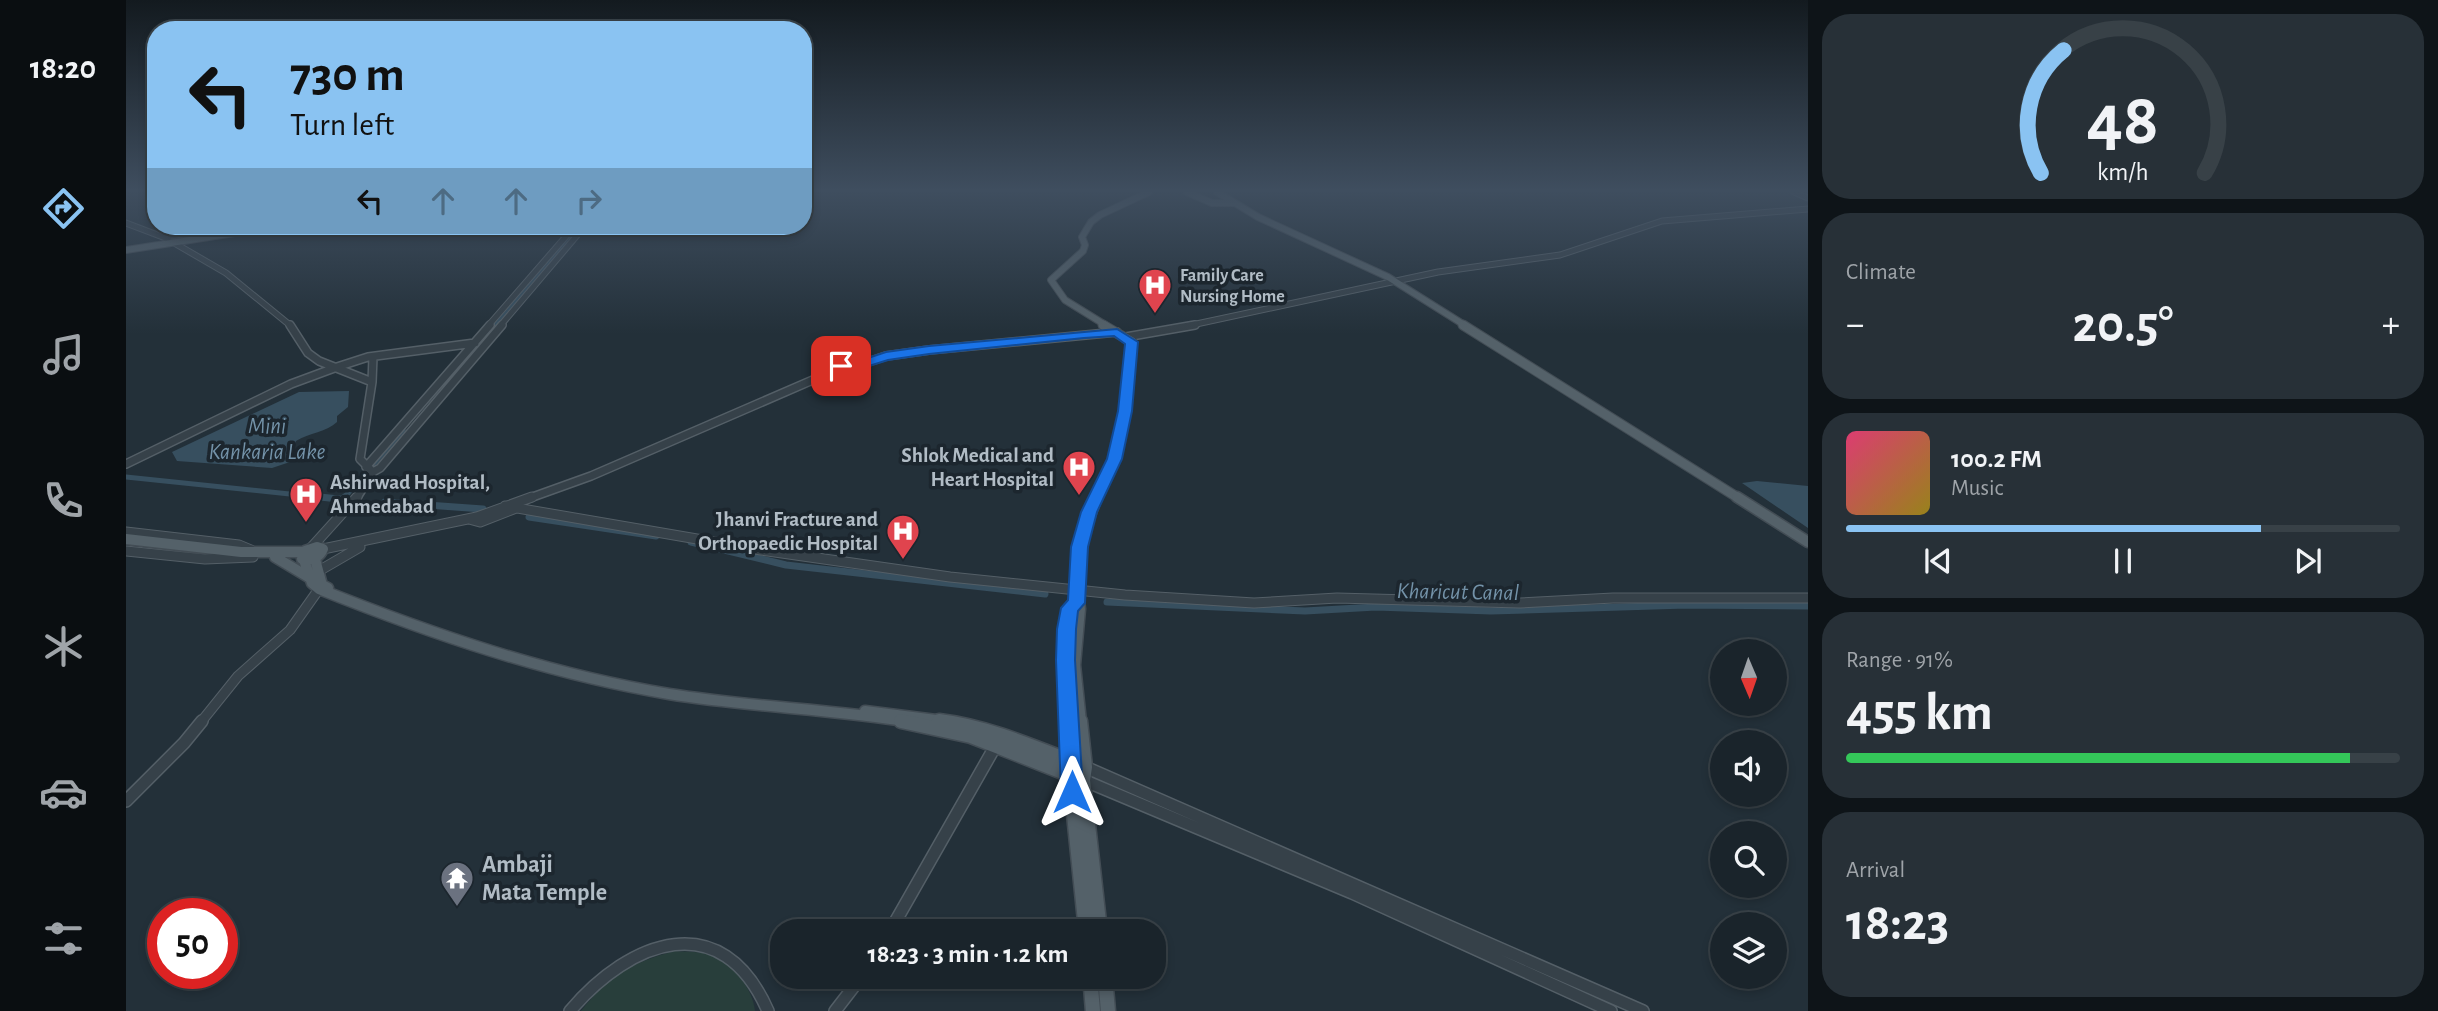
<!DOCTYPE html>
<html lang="en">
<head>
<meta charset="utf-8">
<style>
  :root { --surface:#1a242b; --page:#273037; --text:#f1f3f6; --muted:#9fa4a9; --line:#384147; --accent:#8ac3f2 }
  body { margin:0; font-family:"Alegreya Sans",sans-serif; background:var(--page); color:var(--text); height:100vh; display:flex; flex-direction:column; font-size:26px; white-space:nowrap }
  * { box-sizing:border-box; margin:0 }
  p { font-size:23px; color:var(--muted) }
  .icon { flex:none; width:38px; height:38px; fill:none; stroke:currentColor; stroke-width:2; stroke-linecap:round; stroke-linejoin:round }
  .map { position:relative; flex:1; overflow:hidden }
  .sheet { display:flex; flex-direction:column; gap:14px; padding:14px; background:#0e1418; width:630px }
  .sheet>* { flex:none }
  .top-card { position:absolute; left:21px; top:21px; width:665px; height:214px; border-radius:28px; box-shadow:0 4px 10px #0003,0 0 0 2px var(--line); background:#8ac3f2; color:#111; overflow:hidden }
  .needle { width:46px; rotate:178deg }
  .tools { position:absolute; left:1584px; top:639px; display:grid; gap:14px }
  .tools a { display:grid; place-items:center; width:77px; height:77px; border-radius:50%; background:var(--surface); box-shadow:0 4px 10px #0003,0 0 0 2px var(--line); font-size:35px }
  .speed { position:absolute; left:21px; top:898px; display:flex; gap:14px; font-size:35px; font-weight:700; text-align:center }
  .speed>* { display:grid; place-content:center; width:91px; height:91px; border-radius:50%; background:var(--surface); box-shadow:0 4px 10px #0003,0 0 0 2px var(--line); line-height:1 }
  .speed .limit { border:10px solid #d22; background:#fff; color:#111 }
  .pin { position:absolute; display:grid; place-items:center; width:60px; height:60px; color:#fff; margin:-30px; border-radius:14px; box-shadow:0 4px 10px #0006 }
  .me { position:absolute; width:77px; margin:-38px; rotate:0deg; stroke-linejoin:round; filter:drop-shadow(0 0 5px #0008) }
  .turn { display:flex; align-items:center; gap:24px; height:147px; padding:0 28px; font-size:32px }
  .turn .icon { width:91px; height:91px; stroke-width:2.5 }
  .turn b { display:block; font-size:49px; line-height:60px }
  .lanes { display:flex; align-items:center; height:66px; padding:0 28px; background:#0003; justify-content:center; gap:35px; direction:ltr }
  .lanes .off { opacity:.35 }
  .big { font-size:52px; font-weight:700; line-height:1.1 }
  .sheet .card { flex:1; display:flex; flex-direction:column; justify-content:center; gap:10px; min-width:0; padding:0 24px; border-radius:28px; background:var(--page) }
  .sheet .dial { align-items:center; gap:0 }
  .dial svg { height:182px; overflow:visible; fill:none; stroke:var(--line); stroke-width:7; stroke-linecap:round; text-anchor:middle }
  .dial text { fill:var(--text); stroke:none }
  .song { display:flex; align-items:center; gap:21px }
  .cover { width:84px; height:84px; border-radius:10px; background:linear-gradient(135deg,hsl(340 70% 55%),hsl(50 70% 35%)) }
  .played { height:7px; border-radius:4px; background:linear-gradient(90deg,var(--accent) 75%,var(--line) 75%) }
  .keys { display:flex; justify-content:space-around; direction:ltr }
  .heat { display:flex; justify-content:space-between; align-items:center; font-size:38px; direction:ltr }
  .charge { height:10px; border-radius:5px; background:linear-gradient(90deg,#34c759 91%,var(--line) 0) }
  .trip { position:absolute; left:644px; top:919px; width:396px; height:70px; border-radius:28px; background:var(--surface); box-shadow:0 4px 10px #0003,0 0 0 2px var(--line); font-weight:700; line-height:70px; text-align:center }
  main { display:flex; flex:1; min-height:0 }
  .tabs { display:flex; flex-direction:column; width:126px; justify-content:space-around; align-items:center; background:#0a0e11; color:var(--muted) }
  .tabs .icon { width:49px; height:49px }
  .tabs .selected { color:var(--accent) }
  .tabs b { font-size:32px; color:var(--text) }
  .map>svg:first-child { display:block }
</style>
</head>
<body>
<main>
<nav class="tabs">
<b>18:20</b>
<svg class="icon selected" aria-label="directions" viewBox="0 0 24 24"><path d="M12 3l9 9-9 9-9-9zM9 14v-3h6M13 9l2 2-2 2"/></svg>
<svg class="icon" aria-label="music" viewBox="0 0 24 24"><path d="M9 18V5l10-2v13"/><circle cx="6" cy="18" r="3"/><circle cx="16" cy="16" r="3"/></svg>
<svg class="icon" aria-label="phone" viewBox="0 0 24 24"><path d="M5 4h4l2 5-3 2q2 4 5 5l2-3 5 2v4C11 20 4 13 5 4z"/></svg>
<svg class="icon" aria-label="climate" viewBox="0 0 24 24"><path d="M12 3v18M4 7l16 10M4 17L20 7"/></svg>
<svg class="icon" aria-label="car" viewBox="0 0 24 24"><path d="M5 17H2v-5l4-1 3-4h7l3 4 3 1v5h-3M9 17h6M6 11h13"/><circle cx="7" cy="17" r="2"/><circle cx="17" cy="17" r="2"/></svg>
<svg class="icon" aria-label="filters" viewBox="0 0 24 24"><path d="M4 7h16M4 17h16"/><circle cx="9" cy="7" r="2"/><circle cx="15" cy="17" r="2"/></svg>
</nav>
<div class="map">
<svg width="1682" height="1011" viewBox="0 0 1682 1011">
  <rect width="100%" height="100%" fill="#233039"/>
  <!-- green -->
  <path fill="#283e3b" d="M 548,951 C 558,952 571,951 581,954 C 604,961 627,987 629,1011 L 455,1011 C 485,974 503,964 548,951 Z"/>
  <!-- water -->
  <path fill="#374f5f" d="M 223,391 L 222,407 L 211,416 L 211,422 C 201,432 183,433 170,441 L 164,462 L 146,468 L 51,461 L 46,452 L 173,392 Z
    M 1631,481 L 1682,486 L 1682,528 L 1616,483 Z"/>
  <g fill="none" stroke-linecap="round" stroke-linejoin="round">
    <!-- canal-far2 -->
    <path stroke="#374f5f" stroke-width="4.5" d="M 367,326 L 454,226"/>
    <!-- canal-far1 -->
    <path stroke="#374f5f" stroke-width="5" d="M 362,332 L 368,325
      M 0,477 L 211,499
      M 217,499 L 277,430"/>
    <!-- canal -->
    <path stroke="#374f5f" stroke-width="7" d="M 194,497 L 222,500
      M 216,500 L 219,497
      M 259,502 L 357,509
      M 403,517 L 530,536
      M 565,542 L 660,565 L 919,594
      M 981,602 L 1179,611 L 1250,607 L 1365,611 L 1560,605 L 1682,606"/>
    <defs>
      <path id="minor-far3" d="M 1668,192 L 1682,198
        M 0,223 L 42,239
        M 39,237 L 111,226
        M 50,244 L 100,273 L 165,326
        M 362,326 L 449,226
        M 374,326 L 459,226
        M 1061,326 L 1312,272 L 1434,255 L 1536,221 L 1682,209"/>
      <path id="minor-far2" d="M 164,325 L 182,353 L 193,361 L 246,382 L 234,459 L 247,472 L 230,499
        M 1000,337 L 1069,325
        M 719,359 L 729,359 L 732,363 L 728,367 L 718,367 L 714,363 Z
        M 730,366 L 760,356 L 803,350 L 991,332
        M 704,375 L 721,368
        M 246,382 L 247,357
        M 0,464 L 165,384 L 211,367 L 242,357 L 349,343
        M 240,467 L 364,325
        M 247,472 L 254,468 L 376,325
        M 401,499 L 465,476 L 689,379 L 714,363"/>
      <path id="minor-far1" d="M 379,506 L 635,550 L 824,577 L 999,595 L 1128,603 L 1211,598 L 1394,603 L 1487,598 L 1682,598
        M 343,519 L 354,522 L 390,508
        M 0,532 L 113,545 L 125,550
        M 184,549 L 231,497
        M 197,549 L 351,517 L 406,497
        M 0,551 L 79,559 L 127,557
        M 191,572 L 234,547
        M 75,722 L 112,676 L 164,630 L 193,589"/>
      <path id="minor" d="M 959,767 L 1517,1011
        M 957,780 L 1226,893 L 1485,1011
        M 0,801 L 58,743 L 76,721
        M 764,931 L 870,745
        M 444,1011 C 504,940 596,905 642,1011
        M 709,1011 L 736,976"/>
      <path id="major-far3" d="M 1061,192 L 1086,203 L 1107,203
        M 1091,192 L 1132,217 L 1262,277 L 1340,326
        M 0,250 L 153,226
        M 981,326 L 939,300 L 925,280 L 957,251 L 959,245 L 956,237 L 965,222 L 974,215 L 1023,192"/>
      <path id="major-far2" d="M 1337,325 L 1614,499
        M 970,499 C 997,450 1004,397 1006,342 L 977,325"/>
      <path id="major-far1" d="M 1611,497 L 1682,542
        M 0,539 L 115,552 L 178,552
        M 191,547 L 197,549 C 193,558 185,560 176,559 L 179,551 Z
        M 149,557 L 184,578
        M 189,559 L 196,585 L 202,588
        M 178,560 L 186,583 L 193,589 C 306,634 422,674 543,694 C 623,707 705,709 785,722
        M 739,711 L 826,722
        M 943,722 L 939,660 L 944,608 L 950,602
        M 955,722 L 949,665 L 954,609 L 950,576 L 957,534 L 971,497"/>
      <path id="major" d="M 775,721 L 845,736 L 957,780
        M 813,721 C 863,727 912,749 959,767
        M 943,721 L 946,763 L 944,776 L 960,931
        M 954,721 L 959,767 L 957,780 L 974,931
        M 964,976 L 967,1011
        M 979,976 L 982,1011"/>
    </defs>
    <!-- minor-far3 casing -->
    <use href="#minor-far3" stroke="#545f67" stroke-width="7"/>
    <!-- minor-far2 casing -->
    <use href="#minor-far2" stroke="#545f67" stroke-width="10"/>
    <!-- minor-far1 casing -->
    <use href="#minor-far1" stroke="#545f67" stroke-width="11"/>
    <!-- minor casing -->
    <use href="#minor" stroke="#545f67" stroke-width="14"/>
    <!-- major-far3 casing -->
    <use href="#major-far3" stroke="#434d55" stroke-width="8"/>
    <!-- major-far2 casing -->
    <use href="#major-far2" stroke="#434d55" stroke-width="11"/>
    <!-- major-far1 casing -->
    <use href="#major-far1" stroke="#434d55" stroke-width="13"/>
    <!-- major casing -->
    <use href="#major" stroke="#434d55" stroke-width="17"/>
    <!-- minor-far3 -->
    <use href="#minor-far3" stroke="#364149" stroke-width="5"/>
    <!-- minor-far2 -->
    <use href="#minor-far2" stroke="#364149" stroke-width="7"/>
    <!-- minor-far1 -->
    <use href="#minor-far1" stroke="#364149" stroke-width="9"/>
    <!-- minor -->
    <use href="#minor" stroke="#364149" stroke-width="11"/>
    <!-- major-far3 -->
    <use href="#major-far3" stroke="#546169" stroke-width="6"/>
    <!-- major-far2 -->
    <use href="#major-far2" stroke="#546169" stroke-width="9"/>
    <!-- major-far1 -->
    <use href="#major-far1" stroke="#546169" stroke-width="10"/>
    <!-- major -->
    <use href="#major" stroke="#546169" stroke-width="14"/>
  </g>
  <!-- sky -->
  <linearGradient id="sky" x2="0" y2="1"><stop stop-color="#131a1f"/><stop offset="0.57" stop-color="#3f4e5f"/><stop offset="1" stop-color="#3f4e5f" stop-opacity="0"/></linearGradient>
  <rect width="1682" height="334" fill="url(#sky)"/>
  <!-- route -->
  <path fill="#1a73e8" stroke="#114b97" stroke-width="2" d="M 991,329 L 1012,342 L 1006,411 L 996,459 L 971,512 L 962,547 L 959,603 L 952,611 L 950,629 L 949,660 L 957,792 L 954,799 L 946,802 L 938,799 L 935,792 L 930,660 L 931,629 L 935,608 L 942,600 L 945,547 L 955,512 L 981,459 L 992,411 L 999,344 L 988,336 L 958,338 L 803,354 L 762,360 L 724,372 L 709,366 L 711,364 L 724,364 L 760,352 L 803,346 Z"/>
  <!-- icons -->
  <defs>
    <symbol id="hospital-pin" viewBox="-11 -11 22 30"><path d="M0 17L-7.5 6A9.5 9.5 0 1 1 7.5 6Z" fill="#e0444e" stroke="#1c262e"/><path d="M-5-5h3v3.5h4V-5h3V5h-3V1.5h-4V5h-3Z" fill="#fff"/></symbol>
    <symbol id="temple-pin" viewBox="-11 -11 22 30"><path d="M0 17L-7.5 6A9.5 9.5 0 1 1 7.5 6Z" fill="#6b7280" stroke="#1c262e"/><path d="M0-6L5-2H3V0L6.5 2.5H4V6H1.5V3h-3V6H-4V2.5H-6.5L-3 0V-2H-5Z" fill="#fff"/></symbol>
  </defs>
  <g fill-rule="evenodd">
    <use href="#hospital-pin" x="1010" y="266" width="38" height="52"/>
    <use href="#hospital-pin" x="934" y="448" width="38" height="52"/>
    <use href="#hospital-pin" x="161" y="475" width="38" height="52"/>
    <use href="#hospital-pin" x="758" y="512" width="38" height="52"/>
    <use href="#temple-pin" x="312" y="859" width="38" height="52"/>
  </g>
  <g text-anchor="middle" stroke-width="7" stroke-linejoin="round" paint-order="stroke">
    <!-- far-poi labels -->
    <g font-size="18" font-weight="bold" fill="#b1bcc5" stroke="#1c262e" text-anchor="start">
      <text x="1054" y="281">Family Care<tspan x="1054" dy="21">Nursing Home</tspan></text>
    </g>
    <!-- poi labels -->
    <g font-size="21" font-weight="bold" fill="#b1bcc5" stroke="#1c262e" text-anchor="end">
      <text x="928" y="462">Shlok Medical and<tspan x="928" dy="24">Heart Hospital</tspan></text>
      <text x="204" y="489" text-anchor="start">Ashirwad Hospital,<tspan x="204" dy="24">Ahmedabad</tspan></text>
      <text x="752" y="526">Jhanvi Fracture and<tspan x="752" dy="24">Orthopaedic Hospital</tspan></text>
    </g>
    <!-- water labels -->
    <g font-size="23" font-style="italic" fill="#7392a8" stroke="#1c262e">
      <text x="141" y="433">Mini<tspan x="141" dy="26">Kankaria Lake</tspan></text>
      <text transform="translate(1332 591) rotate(1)" y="8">Kharicut Canal</text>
    </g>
    <!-- near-poi labels -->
    <g font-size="24" font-weight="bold" fill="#b1bcc5" stroke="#1c262e" text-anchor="start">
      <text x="356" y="872">Ambaji<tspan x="356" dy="28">Mata Temple</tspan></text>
    </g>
  </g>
</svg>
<div class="tools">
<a><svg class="needle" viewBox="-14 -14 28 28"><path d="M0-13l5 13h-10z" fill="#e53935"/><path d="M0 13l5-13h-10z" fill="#9fa4a9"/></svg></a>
<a><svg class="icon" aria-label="sound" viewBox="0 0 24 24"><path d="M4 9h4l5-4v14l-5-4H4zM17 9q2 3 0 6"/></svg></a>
<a><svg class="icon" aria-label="search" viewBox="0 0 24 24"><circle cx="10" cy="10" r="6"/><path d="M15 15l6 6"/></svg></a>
<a><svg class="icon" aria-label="layers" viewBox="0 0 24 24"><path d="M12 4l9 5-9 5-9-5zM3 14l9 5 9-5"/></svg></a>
</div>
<div class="speed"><div class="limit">50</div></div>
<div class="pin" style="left:715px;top:366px;background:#d93025"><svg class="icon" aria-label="arrive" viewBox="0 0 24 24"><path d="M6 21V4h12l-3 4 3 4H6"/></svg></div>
<svg class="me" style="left:946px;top:792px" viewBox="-20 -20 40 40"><path d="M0-17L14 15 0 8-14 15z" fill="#1a73e8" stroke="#fff" stroke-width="4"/></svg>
<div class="trip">18:23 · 3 min · 1.2 km</div>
<div class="top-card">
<div class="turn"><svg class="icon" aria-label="left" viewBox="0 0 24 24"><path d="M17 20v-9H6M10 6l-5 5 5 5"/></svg><div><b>730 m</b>Turn left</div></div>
<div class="lanes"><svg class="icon" aria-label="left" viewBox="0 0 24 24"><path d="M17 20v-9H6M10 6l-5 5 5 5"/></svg><svg class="icon off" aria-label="ahead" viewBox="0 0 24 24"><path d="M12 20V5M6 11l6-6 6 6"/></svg><svg class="icon off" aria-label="ahead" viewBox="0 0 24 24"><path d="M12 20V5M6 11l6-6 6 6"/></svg><svg class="icon off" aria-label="right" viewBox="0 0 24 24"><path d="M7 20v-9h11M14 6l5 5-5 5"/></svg></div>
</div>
</div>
<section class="sheet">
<div class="card dial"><svg viewBox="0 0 100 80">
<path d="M14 69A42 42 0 1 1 86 69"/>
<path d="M14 69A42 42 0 0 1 24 15" stroke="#8ac3f2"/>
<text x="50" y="56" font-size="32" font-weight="700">48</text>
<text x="50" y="72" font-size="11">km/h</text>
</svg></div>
<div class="card"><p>Climate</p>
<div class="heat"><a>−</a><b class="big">20.5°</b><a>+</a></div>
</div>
<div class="card">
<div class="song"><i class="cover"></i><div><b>100.2 FM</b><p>Music</p></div></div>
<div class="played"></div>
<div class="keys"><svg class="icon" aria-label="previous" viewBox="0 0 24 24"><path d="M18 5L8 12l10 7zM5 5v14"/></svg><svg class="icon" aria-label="pause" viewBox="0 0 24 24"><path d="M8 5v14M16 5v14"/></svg><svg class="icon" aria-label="next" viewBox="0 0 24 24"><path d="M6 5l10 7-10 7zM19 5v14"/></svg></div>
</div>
<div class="card"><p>Range · 91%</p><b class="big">455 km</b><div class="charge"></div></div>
<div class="card"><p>Arrival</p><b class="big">18:23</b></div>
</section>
</main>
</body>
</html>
